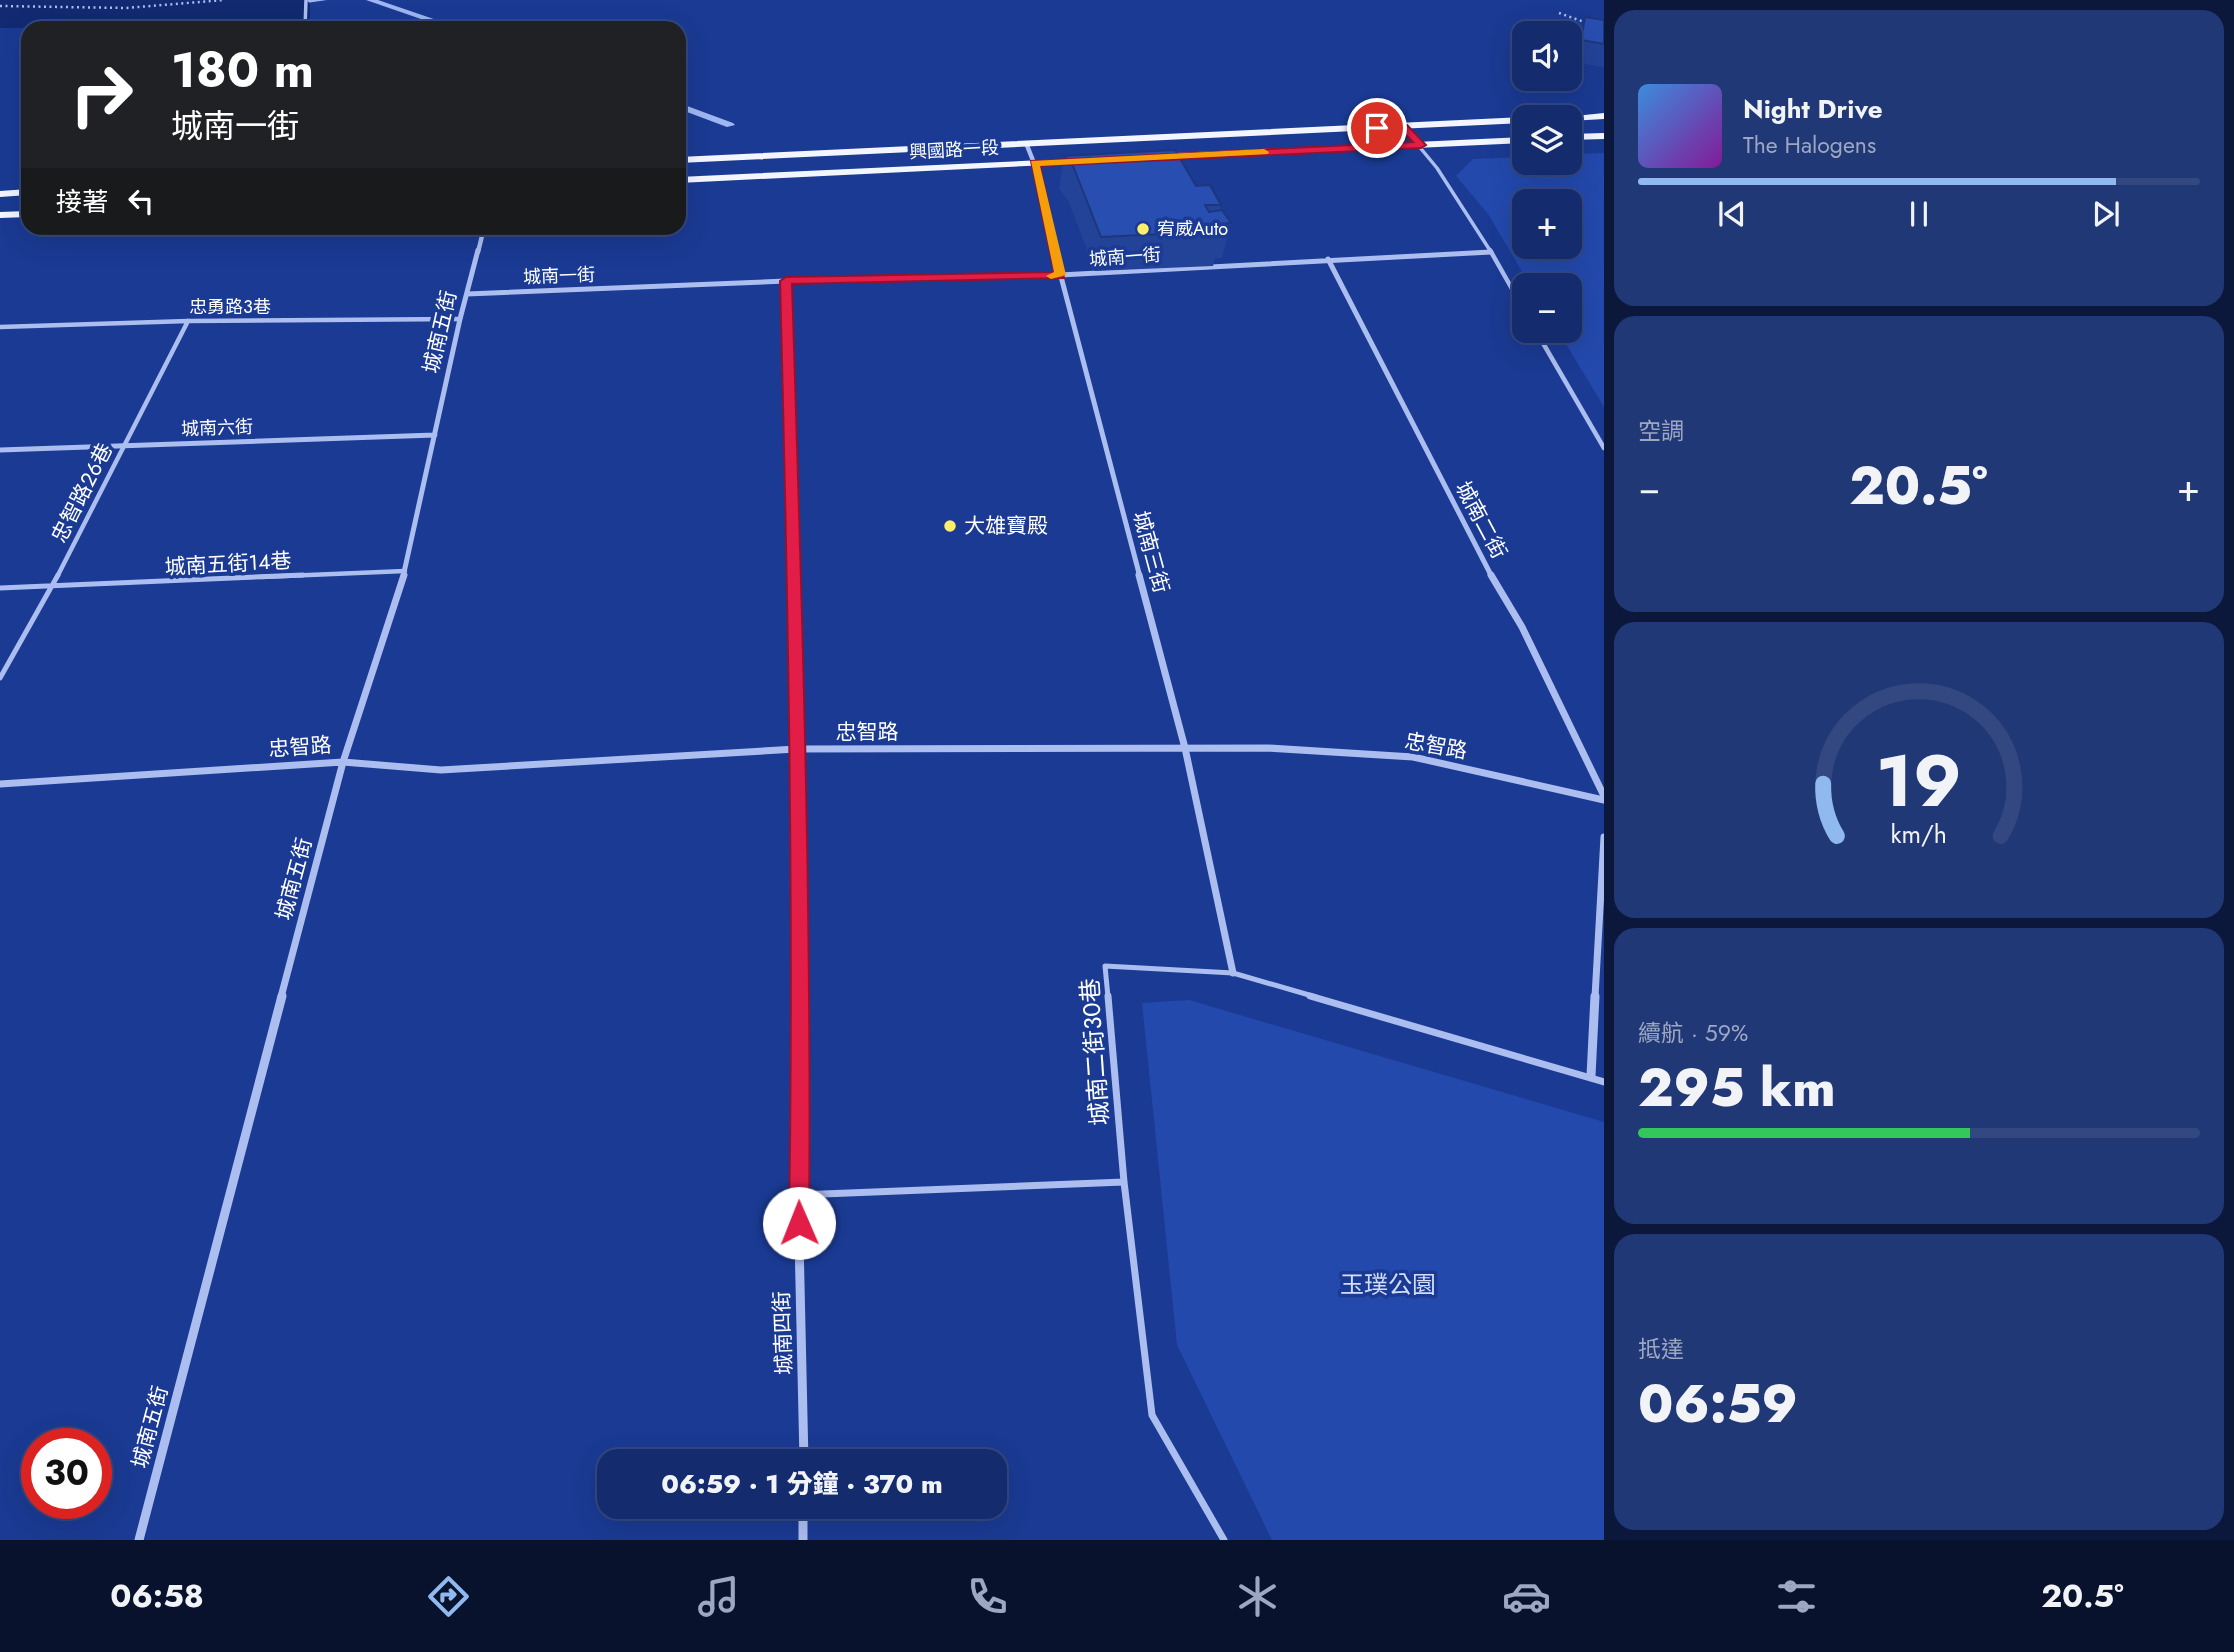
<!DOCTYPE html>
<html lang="zh-TW">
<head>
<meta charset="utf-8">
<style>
  :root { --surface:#142c6e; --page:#213876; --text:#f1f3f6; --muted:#9da7c2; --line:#334881; --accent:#90b9f0 }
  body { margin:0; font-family:Jost,"Noto Sans TC",sans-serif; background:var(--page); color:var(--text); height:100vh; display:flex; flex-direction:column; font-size:26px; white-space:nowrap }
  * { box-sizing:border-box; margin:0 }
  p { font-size:23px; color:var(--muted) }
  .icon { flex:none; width:38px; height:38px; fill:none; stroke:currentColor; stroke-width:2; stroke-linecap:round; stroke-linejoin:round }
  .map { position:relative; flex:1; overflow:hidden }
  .drawer { display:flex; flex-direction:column; gap:10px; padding:10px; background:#0b183c; width:630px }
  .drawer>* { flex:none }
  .banner { position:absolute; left:21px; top:21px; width:665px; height:214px; border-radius:21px; box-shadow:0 7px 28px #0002,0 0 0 2px var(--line); background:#202124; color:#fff; overflow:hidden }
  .tools { position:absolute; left:1512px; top:21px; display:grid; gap:14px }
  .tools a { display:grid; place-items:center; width:70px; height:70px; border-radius:14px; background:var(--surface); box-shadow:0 7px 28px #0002,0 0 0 2px var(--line); font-size:35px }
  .speed { position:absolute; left:21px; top:1428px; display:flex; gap:14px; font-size:35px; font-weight:700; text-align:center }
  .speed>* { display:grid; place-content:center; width:91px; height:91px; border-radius:50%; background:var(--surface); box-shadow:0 7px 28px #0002,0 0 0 2px var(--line); line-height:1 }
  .speed .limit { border:10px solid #d22; background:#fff; color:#111 }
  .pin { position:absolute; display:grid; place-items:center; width:60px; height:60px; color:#fff; margin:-30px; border:4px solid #fff; border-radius:50%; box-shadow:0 2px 7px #0007 }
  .me { position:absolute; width:77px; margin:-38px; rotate:359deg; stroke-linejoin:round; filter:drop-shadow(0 0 5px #0008) }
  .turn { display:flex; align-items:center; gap:24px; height:147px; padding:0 35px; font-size:32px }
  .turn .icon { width:91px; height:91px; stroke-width:2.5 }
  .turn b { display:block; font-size:49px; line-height:60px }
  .then { display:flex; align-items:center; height:66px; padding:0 35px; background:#0003; gap:14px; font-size:26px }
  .big { font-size:52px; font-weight:800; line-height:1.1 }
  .drawer .card { flex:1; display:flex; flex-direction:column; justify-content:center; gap:10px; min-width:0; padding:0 24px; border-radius:21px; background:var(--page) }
  .drawer .dial { align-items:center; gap:0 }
  .dial svg { height:182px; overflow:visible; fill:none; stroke:var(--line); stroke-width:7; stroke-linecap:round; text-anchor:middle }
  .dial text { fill:var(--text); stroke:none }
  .song { display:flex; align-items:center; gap:21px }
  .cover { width:84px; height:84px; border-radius:10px; background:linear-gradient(135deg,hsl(210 70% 55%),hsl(290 70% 35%)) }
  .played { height:7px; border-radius:4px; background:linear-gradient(90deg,var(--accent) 85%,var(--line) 85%) }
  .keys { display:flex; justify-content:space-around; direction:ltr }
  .heat { display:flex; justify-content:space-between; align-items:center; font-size:38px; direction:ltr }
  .charge { height:10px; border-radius:5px; background:linear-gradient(90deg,#34c759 59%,var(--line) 0) }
  .trip { position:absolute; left:597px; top:1449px; width:410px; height:70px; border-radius:21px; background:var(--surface); box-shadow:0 7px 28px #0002,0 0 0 2px var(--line); font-weight:800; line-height:70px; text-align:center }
  .dock { display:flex; height:112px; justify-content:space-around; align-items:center; background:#08122c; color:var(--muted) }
  .dock .icon { width:49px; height:49px }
  .dock .current { color:var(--accent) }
  .dock b { font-size:32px; color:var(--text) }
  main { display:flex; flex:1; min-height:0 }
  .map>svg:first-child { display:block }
</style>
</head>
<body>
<main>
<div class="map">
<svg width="1604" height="1540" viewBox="0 0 1604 1540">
  <rect width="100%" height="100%" fill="#1a3a93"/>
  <!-- green -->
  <path fill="#2349ad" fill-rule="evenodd" d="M 1604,153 L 1604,407 L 1558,331 L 1570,331 L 1570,285 L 1530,285 L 1488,214 L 1456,176 L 1473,159 L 1524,157 L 1524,163 L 1570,163 L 1570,154 ZM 1524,201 L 1570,201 L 1570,247 L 1524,247 Z
    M 1189,1000 L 1604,1122 L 1604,1540 L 1272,1540 L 1177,1345 L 1142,1003 Z"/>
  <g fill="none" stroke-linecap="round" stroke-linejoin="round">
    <!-- stream -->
    <path fill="#9eb6f1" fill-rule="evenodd" d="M 300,0 L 327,0 L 286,6 L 282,4 Z
      M 366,0 L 378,0 L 460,28 L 447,28 Z
      M 679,103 L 733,123 L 735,125 L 727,127 L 679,109 Z"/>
    <!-- river -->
    <path fill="#112a71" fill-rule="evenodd" d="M 0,0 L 307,0 L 310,4 L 310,28 L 262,28 L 262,21 L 199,27 L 0,28 Z"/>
    <!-- path -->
    <path stroke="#abbeef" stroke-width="2.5" stroke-dasharray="2 3.5" stroke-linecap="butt" d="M 0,6 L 126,8 L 224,0
      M 1559,13 L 1587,23"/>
    <!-- lane-far3 -->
    <path stroke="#abbeef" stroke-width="3.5" d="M 305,28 L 306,0
      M 1403,127 L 1437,168 L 1491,252
      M 483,233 L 589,229"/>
    <!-- lane-far2 -->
    <path stroke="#abbeef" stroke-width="4.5" d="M 1490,250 L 1524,310
      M 0,327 L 188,321 L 460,319
      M 1536,331 L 1604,448
      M 57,577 L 188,321
      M 261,577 L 405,571"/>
    <!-- lane-far1 -->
    <path stroke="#abbeef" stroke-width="5" d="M 0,588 L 303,575
      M 0,678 L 58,575
      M 1108,997 L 1105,966 L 1233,973 L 1316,997"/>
    <!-- lane -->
    <path stroke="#abbeef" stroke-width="7" d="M 1108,996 L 1124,1182 L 1152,1415 L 1224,1540
      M 1310,996 L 1604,1082
      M 798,1195 L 1124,1182"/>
    <!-- street-far3 -->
    <path stroke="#abbeef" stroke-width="4.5" d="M 1026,143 L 1034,163 L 1055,252
      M 478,252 L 484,228"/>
    <!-- street-far2 -->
    <path stroke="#abbeef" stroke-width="5" d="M 1054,250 L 1140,577
      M 1328,259 L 1492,577
      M 786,281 L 794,577
      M 467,294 L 786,281 L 1060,275 L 1491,252
      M 0,450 L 435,435
      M 403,577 L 460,319 L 478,250"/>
    <!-- street-far1 -->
    <path stroke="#abbeef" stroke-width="7" d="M 794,575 L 800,997
      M 1139,575 L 1185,748 L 1233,973
      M 1491,575 L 1522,627 L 1604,796
      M 0,784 L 343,762 L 441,770 L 796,749 L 1268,748 L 1413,757 L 1604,800
      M 281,997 L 343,762 L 404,575
      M 1595,997 L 1604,837"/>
    <!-- street -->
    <path stroke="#abbeef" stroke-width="9" d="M 800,996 L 798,1195 L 804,1461
      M 1591,1076 L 1595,996
      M 803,1507 L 803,1540
      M 139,1540 L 282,996"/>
    <!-- primary -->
    <path fill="#f4f6ff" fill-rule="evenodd" d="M 1604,113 L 1604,119 L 1570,121 L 1570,117 L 1565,117 Z
      M 1524,117 L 1524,123 L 679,163 L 679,157 Z
      M 1604,133 L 1604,139 L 1570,140 L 1570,134 Z
      M 1524,137 L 1524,143 L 1154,160 L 1149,157 L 1154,154 Z
      M 1085,158 L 1089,159 L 1089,163 L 679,183 L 679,177 Z
      M 28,189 L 28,195 L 0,197 L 0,191 Z
      M 28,211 L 28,217 L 0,218 L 0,212 Z"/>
  </g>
  <!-- wall -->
  <path fill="#234398" d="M 1585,17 L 1604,20 L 1604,67 L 1572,62 L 1574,52 L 1570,52 L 1570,33 L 1548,33 L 1552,23 L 1581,28 Z
    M 1064,156 L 1196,186 L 1221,205 L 1220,211 L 1231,223 L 1222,258 L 1215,258 L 1213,266 L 1095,271 L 1068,200 L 1059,189 Z"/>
  <!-- building -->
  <path fill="#294eb1" stroke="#1d377c" stroke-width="2" d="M 1585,17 L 1604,20 L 1604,44 L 1581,40 Z
    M 1552,23 L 1581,28 L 1578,41 L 1570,40 L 1570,33 L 1550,33 Z
    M 1175,150 L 1196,186 L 1210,185 L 1221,205 L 1205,205 L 1209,212 L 1222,210 L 1231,223 L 1218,224 L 1222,231 L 1101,237 L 1073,166 L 1064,156 Z"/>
  <!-- route -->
  <path fill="#e11d48" stroke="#92132f" stroke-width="2" d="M 1377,125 L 1407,125 L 1426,145 L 1421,148 L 1040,166 L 1064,278 L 792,284 C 802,597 812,910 809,1223 L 806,1230 L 799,1233 L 792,1230 L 789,1223 C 794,909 788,595 780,281 L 786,277 L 1054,272 L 1031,161 L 1413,142 L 1401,130 L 1373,130 L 1373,126 Z"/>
  <!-- slow -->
  <path fill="#f59e0b" d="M 1264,149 L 1269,152 L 1268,154 L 1040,166 L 1066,275 L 1051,279 L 1046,276 L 1054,272 L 1031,161 Z"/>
  <!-- markers -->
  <g fill="#ffee6a" stroke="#1a3a93" stroke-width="2.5">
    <circle cx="1143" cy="229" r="7"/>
    <circle cx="950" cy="526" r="7"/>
  </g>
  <g text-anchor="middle" stroke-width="7" stroke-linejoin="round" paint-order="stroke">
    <!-- far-street labels -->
    <g font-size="18" fill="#fff" stroke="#1a3a93">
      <text transform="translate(954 150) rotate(-3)" y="6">興國路一段</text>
      <text transform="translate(1125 257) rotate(-4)" y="6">城南一街</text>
      <text transform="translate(559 276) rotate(-2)" y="6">城南一街</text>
      <text x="230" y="313">忠勇路3巷</text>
      <text transform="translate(217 428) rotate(-2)" y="6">城南六街</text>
    </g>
    <!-- far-poi labels -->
    <g font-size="18" fill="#fff" stroke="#1a3a93" text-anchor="start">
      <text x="1157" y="235">宥威Auto</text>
    </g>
    <!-- street labels -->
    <g font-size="21" fill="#fff" stroke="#1a3a93">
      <text transform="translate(440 332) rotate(-77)" y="7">城南五街</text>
      <text transform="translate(82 493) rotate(-63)" y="7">忠智路26巷</text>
      <text transform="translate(1481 520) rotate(62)" y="7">城南二街</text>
      <text transform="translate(1151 552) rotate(75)" y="7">城南三街</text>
      <text transform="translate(228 564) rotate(-3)" y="7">城南五街14巷</text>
      <text x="867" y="739">忠智路</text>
      <text transform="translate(1436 746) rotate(10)" y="7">忠智路</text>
      <text transform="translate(300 747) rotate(-4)" y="7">忠智路</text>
      <text transform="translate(294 879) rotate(-75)" y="7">城南五街</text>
      <text transform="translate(783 1333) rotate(-92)" y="7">城南四街</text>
      <text transform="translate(150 1427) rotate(-75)" y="7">城南五街</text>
    </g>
    <!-- poi labels -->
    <g font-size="21" fill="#fff" stroke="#1a3a93" text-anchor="start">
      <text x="964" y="533">大雄寶殿</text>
    </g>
    <!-- near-street labels -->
    <g font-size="24" fill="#fff" stroke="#1a3a93">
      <text transform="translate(1095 1052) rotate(-94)" y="8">城南二街30巷</text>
    </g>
    <!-- near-park labels -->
    <g font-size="24" fill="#d2ddfb" stroke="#1a3a93">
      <text x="1388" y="1293">玉璞公園</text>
    </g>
  </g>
</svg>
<div class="tools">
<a><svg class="icon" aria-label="sound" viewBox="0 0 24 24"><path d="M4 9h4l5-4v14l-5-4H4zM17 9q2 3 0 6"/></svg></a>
<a><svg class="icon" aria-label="layers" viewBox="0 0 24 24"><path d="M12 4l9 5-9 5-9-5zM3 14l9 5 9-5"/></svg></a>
<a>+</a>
<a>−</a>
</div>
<div class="speed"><div class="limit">30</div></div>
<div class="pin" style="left:1377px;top:128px;background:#d93025"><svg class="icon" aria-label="arrive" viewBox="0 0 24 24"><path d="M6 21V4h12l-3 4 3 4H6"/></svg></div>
<svg class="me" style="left:799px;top:1223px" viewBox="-20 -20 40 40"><circle r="19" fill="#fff"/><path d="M0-13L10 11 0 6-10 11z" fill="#e11d48"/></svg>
<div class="trip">06:59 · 1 分鐘 · 370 m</div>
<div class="banner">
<div class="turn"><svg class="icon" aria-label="right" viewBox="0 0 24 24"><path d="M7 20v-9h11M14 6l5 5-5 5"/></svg><div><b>180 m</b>城南一街</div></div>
<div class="then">接著<svg class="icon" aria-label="left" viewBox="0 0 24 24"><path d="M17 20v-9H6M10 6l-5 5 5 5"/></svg></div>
</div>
</div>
<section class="drawer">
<div class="card">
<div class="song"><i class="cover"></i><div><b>Night Drive</b><p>The Halogens</p></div></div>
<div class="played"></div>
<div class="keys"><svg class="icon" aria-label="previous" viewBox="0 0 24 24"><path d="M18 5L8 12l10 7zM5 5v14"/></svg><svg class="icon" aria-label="pause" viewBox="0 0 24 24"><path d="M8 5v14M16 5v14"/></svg><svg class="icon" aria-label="next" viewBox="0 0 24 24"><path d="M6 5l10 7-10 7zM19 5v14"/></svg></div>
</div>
<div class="card"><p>空調</p>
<div class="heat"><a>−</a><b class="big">20.5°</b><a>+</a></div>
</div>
<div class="card dial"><svg viewBox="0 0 100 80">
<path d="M14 69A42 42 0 1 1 86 69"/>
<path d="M14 69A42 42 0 0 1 8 46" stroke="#90b9f0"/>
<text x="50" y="56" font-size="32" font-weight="700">19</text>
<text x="50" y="72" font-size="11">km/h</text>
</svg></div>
<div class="card"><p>續航 · 59%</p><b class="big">295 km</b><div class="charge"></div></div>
<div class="card"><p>抵達</p><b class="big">06:59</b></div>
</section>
</main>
<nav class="dock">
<b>06:58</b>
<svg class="icon current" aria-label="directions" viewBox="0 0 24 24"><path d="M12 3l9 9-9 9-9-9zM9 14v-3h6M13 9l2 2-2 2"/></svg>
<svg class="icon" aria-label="music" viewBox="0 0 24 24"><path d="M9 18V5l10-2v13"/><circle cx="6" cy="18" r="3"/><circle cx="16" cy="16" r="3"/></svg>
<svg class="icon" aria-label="phone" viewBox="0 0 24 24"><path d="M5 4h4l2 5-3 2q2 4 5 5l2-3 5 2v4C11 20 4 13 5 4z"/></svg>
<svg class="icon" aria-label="climate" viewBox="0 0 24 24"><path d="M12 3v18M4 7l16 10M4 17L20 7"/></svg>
<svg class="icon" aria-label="car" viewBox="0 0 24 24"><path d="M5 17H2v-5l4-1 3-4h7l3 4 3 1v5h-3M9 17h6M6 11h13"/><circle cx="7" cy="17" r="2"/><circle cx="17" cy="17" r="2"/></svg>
<svg class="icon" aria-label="filters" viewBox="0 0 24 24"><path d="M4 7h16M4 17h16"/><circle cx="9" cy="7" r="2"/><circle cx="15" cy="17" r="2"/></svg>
<b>20.5°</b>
</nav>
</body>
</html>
